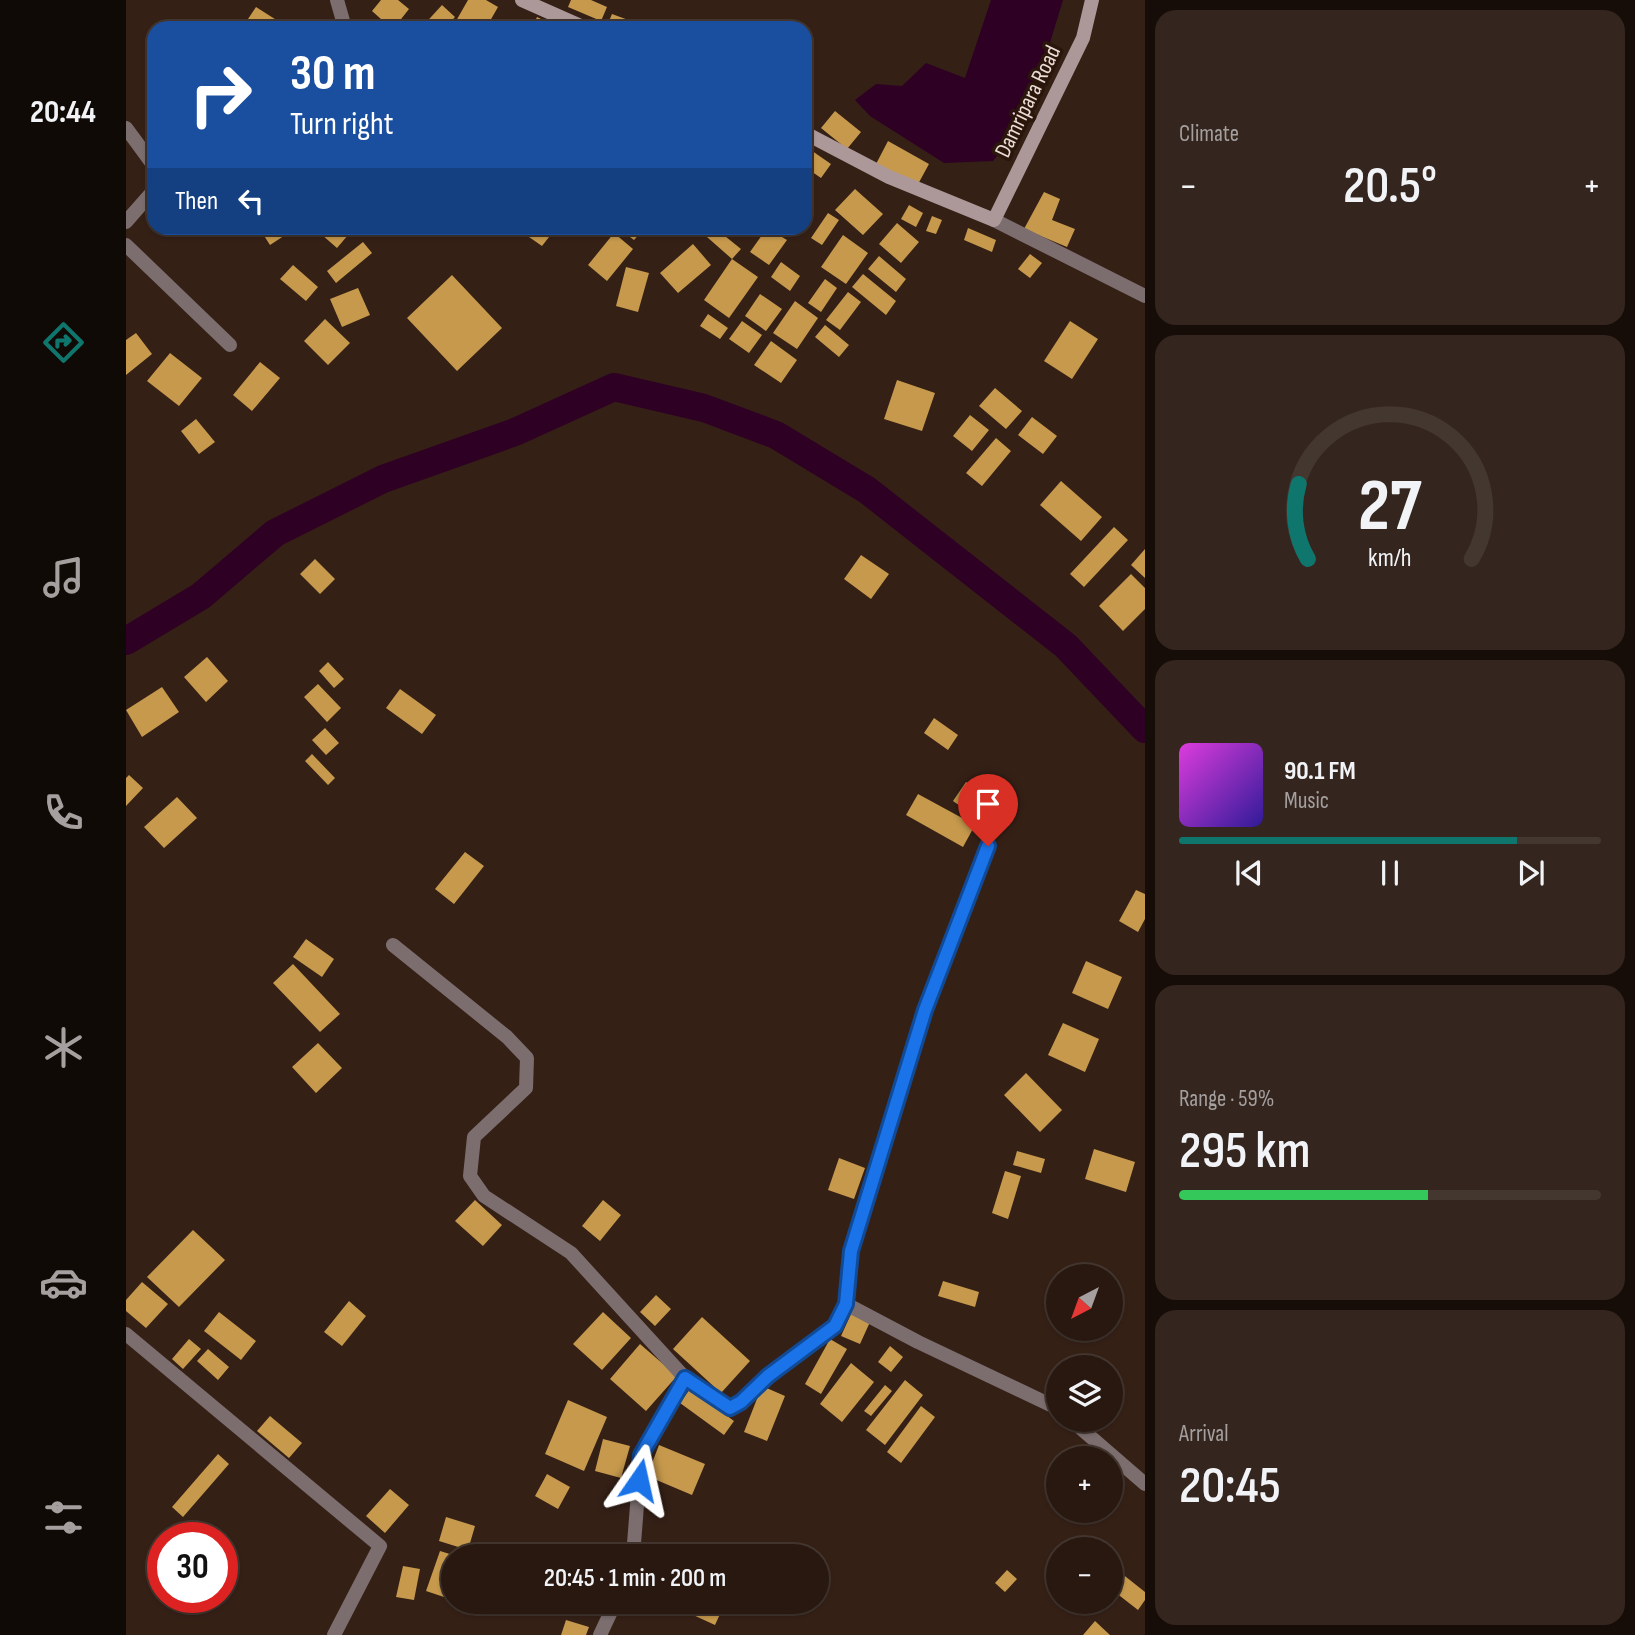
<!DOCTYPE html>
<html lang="en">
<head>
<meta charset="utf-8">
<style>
  :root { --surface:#281810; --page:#34251e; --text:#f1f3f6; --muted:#a5a09f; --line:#443730; --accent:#0f766e }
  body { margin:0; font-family:"Sofia Sans Condensed",sans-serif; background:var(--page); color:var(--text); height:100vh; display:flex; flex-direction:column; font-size:26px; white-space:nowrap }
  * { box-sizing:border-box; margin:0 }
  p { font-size:23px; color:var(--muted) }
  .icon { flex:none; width:38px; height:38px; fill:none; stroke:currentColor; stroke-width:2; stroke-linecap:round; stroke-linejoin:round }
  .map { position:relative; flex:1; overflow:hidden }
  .sheet { display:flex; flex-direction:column; gap:10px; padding:10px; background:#160d09; width:490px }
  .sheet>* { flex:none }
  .top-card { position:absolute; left:21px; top:21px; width:665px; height:214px; border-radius:21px; box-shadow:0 2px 5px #0004,0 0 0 2px var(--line); background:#1a4fa0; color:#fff; overflow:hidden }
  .needle { width:46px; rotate:221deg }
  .buttons { position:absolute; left:920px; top:1264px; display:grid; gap:14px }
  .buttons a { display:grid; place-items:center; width:77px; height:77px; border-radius:50%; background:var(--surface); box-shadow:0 2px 5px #0004,0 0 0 2px var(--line); font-size:35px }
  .speed { position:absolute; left:21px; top:1522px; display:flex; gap:14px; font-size:35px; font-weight:700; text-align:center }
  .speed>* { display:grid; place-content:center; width:91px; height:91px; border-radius:50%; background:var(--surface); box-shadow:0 2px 5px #0004,0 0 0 2px var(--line); line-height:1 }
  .speed .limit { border:10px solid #d22; background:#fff; color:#111 }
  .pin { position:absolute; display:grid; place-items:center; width:60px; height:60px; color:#fff; margin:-72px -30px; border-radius:50% 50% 50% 0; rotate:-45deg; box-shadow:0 0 7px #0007 }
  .pin .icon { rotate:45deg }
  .me { position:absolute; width:77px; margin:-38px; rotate:11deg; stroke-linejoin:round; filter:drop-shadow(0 0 5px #0008) }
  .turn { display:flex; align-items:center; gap:24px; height:147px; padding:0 28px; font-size:32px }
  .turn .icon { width:91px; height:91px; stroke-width:2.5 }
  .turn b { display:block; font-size:49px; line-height:60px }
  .then { display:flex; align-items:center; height:66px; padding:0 28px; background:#0003; gap:14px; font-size:26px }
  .big { font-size:52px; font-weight:600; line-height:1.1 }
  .sheet .tile { flex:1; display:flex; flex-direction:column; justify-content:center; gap:10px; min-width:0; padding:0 24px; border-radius:21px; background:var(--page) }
  .sheet .dial { align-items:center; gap:0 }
  .dial svg { height:182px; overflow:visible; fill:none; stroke:var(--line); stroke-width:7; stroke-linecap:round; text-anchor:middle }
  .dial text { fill:var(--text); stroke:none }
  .song { display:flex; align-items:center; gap:21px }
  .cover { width:84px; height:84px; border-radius:10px; background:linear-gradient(135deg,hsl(300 70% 55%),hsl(250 70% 35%)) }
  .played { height:7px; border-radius:4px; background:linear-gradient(90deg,var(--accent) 80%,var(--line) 80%) }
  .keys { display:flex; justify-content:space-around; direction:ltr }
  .heat { display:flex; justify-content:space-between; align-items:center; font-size:38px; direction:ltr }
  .charge { height:10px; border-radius:5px; background:linear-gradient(90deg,#34c759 59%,var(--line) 0) }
  .trip { position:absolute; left:315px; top:1544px; width:388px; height:70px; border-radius:35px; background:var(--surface); box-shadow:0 2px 5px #0004,0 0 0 2px var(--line); font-weight:600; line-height:70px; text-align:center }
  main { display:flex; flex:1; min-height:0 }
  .menu { display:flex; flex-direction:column; width:126px; justify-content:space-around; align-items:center; background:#100a06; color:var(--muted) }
  .menu .icon { width:49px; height:49px }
  .menu .selected { color:var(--accent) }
  .menu b { font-size:32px; color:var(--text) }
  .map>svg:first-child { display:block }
</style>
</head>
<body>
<main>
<nav class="menu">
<b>20:44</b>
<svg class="icon selected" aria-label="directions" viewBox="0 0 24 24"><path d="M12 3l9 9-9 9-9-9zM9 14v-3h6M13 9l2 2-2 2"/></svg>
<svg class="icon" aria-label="music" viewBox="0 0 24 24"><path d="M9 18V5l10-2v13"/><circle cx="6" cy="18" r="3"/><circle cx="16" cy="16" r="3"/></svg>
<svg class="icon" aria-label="phone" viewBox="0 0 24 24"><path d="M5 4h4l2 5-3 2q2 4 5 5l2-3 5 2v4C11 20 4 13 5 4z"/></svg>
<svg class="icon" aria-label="climate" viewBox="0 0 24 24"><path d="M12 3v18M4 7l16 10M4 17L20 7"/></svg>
<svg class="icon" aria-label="car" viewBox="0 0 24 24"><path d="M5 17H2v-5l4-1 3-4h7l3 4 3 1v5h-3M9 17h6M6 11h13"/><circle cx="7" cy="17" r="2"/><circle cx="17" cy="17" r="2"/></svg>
<svg class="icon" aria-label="filters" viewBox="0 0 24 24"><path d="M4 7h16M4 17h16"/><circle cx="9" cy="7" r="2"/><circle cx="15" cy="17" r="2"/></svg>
</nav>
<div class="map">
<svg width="1019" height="1635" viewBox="0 0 1019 1635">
  <rect width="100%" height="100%" fill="#352016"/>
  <!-- water -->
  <path fill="#2e0124" d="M 865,0 L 937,0 L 901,118 L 867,161 L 818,163 L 744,116 L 729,100 L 750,84 L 776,86 L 800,63 L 839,78 Z"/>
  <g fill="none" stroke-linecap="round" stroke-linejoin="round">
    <!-- canal -->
    <path stroke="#2e0124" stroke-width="28" d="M 0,641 L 75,596 L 149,533 L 257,479 L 389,432 L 488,387 L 578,408 L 650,435 L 741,490 L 940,646 L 1019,729"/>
  </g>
  <!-- building -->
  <path fill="#c6994c" d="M 255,0 L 272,0 L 283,9 L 268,28 L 265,28 L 246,11 Z
    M 342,0 L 360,0 L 372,7 L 360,28 L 326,28 Z
    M 445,0 L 465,0 L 481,7 L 475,21 L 442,7 Z
    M 316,5 L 329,17 L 319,28 L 295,28 Z
    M 130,7 L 163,28 L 116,28 Z
    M 486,14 L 505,21 L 502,28 L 487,28 L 481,26 Z
    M 411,17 L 433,28 L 406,28 Z
    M 709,111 L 735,132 L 721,149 L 695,128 Z
    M 762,141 L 803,164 L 791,186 L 750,164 Z
    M 679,146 L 705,164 L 695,178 L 679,167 Z
    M 729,189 L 757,214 L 737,235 L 709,210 Z
    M 918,192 L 934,199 L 926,220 L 949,229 L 941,247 L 898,229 Z
    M 783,205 L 797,213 L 790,227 L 775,219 Z
    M 702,213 L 713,220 L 696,245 L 685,238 Z
    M 806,216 L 816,220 L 810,234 L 800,231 Z
    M 771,223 L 793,242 L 775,263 L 753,244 Z
    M 133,228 L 166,228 L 167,230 L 144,245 Z
    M 188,228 L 228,228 L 211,248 Z
    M 410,228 L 430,228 L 416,246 L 403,237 Z
    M 492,228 L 513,228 L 517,230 L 508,240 Z
    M 589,228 L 615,249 L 606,259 L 581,237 Z
    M 641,228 L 661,240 L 643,265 L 624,252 Z
    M 842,228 L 870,240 L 866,252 L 838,240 Z
    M 488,233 L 507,249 L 481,281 L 462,265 Z
    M 717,235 L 742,253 L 720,284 L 695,267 Z
    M 237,242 L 246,253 L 210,283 L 201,271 Z
    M 567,244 L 585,265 L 552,293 L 534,273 Z
    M 904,254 L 916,263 L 904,278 L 892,269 Z
    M 753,256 L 780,279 L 770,292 L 742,269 Z
    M 606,259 L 632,277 L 603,318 L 578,300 Z
    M 655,262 L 674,276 L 664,291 L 645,277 Z
    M 167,265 L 192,287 L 180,301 L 154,279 Z
    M 500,267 L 523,273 L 512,312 L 490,306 Z
    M 737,274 L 770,301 L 760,315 L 726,287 Z
    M 326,275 L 376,328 L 331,371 L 281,318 Z
    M 699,279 L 711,288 L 695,312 L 682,303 Z
    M 232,288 L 244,315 L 216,327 L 204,299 Z
    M 722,292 L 735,302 L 714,330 L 700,320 Z
    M 634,294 L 656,309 L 640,331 L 619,316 Z
    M 669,301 L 692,318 L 671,349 L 647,333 Z
    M 582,314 L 602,328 L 594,339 L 574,326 Z
    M 199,319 L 224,343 L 202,365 L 178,341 Z
    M 616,321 L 636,335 L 623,353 L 603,339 Z
    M 944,321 L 972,339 L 946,379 L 918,361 Z
    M 699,325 L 723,345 L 713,357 L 689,337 Z
    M 10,333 L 26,354 L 0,375 L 0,340 Z
    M 645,341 L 671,360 L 655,383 L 628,365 Z
    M 44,353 L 76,378 L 53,406 L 21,381 Z
    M 134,362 L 154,378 L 126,411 L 107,395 Z
    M 771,380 L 809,393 L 796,431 L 758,419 Z
    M 869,388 L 896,411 L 880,429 L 853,406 Z
    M 844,415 L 863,430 L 846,451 L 827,436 Z
    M 906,417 L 931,436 L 917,454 L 892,435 Z
    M 70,419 L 89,442 L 73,454 L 55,431 Z
    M 870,438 L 885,451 L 856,486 L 840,473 Z
    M 935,481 L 976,517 L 955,541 L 914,505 Z
    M 988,527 L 1002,540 L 958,587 L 944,574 Z
    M 1019,549 L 1019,578 L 1005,565 Z
    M 735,555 L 763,574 L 745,599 L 718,579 Z
    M 189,559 L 209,579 L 194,594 L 174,574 Z
    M 1005,574 L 1019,588 L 1019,609 L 997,631 L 973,606 Z
    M 81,657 L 102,681 L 80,702 L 58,677 Z
    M 202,662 L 218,679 L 208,688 L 193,671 Z
    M 192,684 L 215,708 L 201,722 L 178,697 Z
    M 36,687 L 53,712 L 16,737 L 0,710 Z
    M 274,689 L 310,715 L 296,734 L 260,708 Z
    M 808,718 L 832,735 L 822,750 L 798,733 Z
    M 199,728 L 213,743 L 200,755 L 186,740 Z
    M 186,754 L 209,778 L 202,785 L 179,761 Z
    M 3,775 L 17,788 L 0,806 L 0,778 Z
    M 840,782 L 858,794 L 844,813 L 827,801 Z
    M 792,794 L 849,825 L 837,847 L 780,815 Z
    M 51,797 L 71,818 L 38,848 L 18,827 Z
    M 339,852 L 358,866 L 328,904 L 309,889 Z
    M 1010,890 L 1019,894 L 1019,919 L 1012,932 L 993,921 Z
    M 180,939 L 208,959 L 196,977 L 167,957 Z
    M 960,961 L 996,977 L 982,1009 L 946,993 Z
    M 167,964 L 214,1014 L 194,1032 L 147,983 Z
    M 937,1023 L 973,1039 L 959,1072 L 922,1055 Z
    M 192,1043 L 216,1068 L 190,1093 L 166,1067 Z
    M 900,1073 L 936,1110 L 914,1132 L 878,1095 Z
    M 968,1149 L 1009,1162 L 1000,1192 L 959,1179 Z
    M 891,1151 L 919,1159 L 915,1173 L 887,1165 Z
    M 713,1158 L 739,1168 L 728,1199 L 702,1190 Z
    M 879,1171 L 895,1176 L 882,1219 L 866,1213 Z
    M 349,1200 L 376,1225 L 357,1246 L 329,1221 Z
    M 477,1200 L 495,1215 L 474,1241 L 456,1226 Z
    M 67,1230 L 99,1260 L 53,1307 L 21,1277 Z
    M 817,1281 L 853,1292 L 849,1307 L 812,1296 Z
    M 16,1282 L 42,1304 L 20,1328 L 0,1311 L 0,1300 Z
    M 530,1295 L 545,1309 L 529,1326 L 514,1312 Z
    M 223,1301 L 240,1316 L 216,1346 L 198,1332 Z
    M 93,1312 L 130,1341 L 115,1360 L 78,1331 Z
    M 477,1312 L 505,1338 L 476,1370 L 447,1344 Z
    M 725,1314 L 744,1322 L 734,1344 L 715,1336 Z
    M 576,1317 L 624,1361 L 595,1393 L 547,1349 Z
    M 63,1339 L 75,1349 L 57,1369 L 46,1359 Z
    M 704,1339 L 721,1349 L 695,1394 L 679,1384 Z
    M 514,1344 L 551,1376 L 520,1411 L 484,1379 Z
    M 764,1346 L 777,1357 L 765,1372 L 752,1362 Z
    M 82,1349 L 103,1367 L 92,1380 L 71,1361 Z
    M 725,1363 L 748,1382 L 716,1422 L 694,1404 Z
    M 779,1380 L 797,1395 L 759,1445 L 740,1430 Z
    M 759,1385 L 766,1391 L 745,1416 L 738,1411 Z
    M 636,1386 L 659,1396 L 641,1441 L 618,1432 Z
    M 564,1389 L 608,1421 L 598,1435 L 554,1403 Z
    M 442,1400 L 481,1417 L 458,1471 L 419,1454 Z
    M 795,1406 L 809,1417 L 775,1463 L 761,1452 Z
    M 144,1416 L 176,1443 L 163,1458 L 131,1431 Z
    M 477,1439 L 504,1446 L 495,1478 L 469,1471 Z
    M 533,1445 L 579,1464 L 566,1495 L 521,1476 Z
    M 92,1454 L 103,1464 L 57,1517 L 46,1507 Z
    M 421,1474 L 444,1487 L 432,1509 L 409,1496 Z
    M 264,1489 L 283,1505 L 259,1533 L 240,1516 Z
    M 320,1517 L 349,1526 L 342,1550 L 313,1541 Z
    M 367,1542 L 389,1549 L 387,1556 L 363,1556 Z
    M 314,1551 L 327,1555 L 327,1570 L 318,1597 L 300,1591 Z
    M 985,1565 L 1019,1592 L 1019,1600 L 1012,1610 L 985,1589 Z
    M 277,1566 L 294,1569 L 288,1600 L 270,1597 Z
    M 881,1570 L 891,1579 L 879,1592 L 869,1583 Z
    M 557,1601 L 600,1601 L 589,1625 L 554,1609 Z
    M 440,1620 L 463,1627 L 460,1635 L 435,1635 Z
    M 969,1621 L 984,1635 L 957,1635 Z"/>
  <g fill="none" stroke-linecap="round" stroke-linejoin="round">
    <!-- minor -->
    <path stroke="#7c6e6f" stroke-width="14" d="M 211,0 L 219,28
      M 0,128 L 28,166
      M 0,222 L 28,190
      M 0,245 L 104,345
      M 267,945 L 381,1037 L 401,1058 L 400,1088 L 348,1137 L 344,1176 L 358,1196 L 445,1253 L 559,1378 L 515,1455 L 507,1556
      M 720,1304 L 792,1342 L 933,1409
      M 0,1334 L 254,1546 L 208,1635
      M 559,1378 L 604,1408 L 615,1403 L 642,1376 L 709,1326 L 720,1304 L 725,1251 L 799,1010 L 862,846
      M 944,1419 L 1019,1484
      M 474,1635 L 490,1601"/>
    <!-- tertiary -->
    <path stroke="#7c6e6f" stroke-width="14" d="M 868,220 L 1019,296"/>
    <!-- secondary -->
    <path stroke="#ad9899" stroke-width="14" d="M 396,0 L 459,28
      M 679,133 L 763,177 L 868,220 L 957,38 L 966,0"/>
  </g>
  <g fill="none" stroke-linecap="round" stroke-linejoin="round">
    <defs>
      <path id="route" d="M 513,1480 L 515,1455 L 559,1378 L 604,1408 L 615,1402 L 642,1376 L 709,1326 L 720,1304 L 725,1251 L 799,1010 L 862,846"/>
    </defs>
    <!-- route casing -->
    <use href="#route" stroke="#114b97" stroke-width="18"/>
    <!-- route -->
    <use href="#route" stroke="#1a73e8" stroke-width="12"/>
  </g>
  <g text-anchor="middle" stroke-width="7" stroke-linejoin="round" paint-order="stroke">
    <!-- street labels -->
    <g font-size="23" fill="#ebdcd5" stroke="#2b160c">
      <text transform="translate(901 101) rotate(-64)" y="8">Damripara Road</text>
    </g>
  </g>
</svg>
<div class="buttons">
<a><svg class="needle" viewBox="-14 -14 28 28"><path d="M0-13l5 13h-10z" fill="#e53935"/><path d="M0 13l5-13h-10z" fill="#a5a09f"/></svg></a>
<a><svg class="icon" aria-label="layers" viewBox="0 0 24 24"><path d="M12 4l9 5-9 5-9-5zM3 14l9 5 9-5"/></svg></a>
<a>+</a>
<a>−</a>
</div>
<div class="speed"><div class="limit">30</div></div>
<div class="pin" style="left:862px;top:846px;background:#d93025"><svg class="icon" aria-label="arrive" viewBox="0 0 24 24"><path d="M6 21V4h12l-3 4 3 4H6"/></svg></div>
<svg class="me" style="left:513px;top:1480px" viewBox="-20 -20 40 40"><path d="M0-17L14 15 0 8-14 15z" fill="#1a73e8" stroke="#fff" stroke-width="4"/></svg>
<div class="trip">20:45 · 1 min · 200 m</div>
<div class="top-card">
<div class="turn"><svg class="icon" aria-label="right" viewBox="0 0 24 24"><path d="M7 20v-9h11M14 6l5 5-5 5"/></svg><div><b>30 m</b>Turn right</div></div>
<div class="then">Then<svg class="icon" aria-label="left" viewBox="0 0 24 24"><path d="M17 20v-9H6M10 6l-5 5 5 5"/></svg></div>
</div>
</div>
<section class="sheet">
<div class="tile"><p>Climate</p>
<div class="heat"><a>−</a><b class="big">20.5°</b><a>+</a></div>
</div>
<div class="tile dial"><svg viewBox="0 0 100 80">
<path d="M14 69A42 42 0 1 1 86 69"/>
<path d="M14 69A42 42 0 0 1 10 36" stroke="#0f766e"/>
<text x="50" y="56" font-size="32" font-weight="700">27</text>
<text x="50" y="72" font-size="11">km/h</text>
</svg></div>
<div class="tile">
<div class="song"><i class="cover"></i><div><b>90.1 FM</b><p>Music</p></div></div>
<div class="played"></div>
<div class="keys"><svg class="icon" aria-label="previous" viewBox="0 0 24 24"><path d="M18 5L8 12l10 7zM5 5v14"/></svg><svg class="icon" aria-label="pause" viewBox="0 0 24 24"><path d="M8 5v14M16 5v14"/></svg><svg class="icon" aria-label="next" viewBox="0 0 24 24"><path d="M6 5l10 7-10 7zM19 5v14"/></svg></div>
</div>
<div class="tile"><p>Range · 59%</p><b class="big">295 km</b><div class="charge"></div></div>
<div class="tile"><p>Arrival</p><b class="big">20:45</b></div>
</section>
</main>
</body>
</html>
